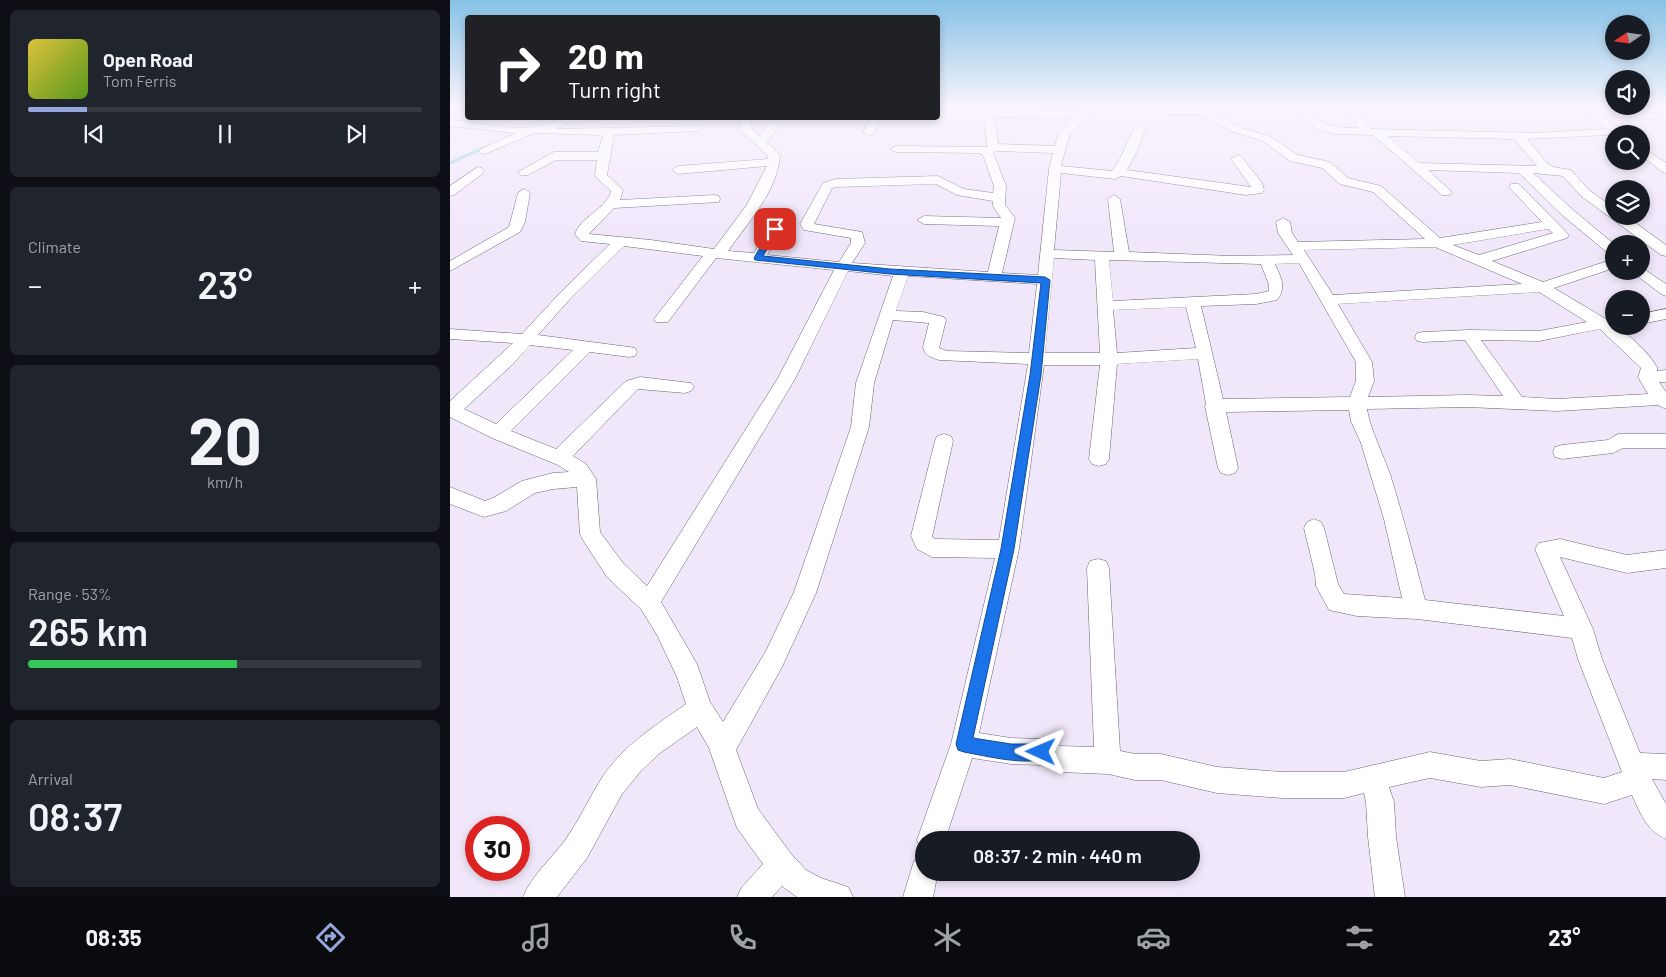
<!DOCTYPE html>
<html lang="en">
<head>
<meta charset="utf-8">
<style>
  :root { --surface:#171b24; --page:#20242c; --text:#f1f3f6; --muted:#9ea1a6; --line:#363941; --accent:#96a7db }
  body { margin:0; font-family:Barlow,sans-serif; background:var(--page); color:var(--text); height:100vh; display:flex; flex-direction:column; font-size:19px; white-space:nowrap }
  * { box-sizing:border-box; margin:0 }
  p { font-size:16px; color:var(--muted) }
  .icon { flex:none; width:28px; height:28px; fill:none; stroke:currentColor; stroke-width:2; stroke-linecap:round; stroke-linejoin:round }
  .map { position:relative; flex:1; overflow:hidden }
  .panel { display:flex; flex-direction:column; gap:10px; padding:10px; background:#0d0f14; width:450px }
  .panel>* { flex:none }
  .hud { position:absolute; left:15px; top:15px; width:475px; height:105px; border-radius:5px; box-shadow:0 2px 8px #0003; background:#202124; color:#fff; overflow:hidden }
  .needle { width:32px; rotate:257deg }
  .fabs { position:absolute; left:1155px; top:15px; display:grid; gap:10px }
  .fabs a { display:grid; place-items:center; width:45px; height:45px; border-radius:50%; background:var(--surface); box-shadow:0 2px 8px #0003; font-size:25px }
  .speed { position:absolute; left:15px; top:816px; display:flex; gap:10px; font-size:25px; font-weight:700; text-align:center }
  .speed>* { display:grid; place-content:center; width:65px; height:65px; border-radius:50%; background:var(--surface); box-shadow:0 2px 8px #0003; line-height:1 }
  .speed .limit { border:8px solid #d22; background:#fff; color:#111 }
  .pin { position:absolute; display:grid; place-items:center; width:42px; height:42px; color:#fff; margin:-21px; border-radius:10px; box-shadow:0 2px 8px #0006 }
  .me { position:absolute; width:55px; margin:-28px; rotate:271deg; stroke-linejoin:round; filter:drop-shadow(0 0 4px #0008) }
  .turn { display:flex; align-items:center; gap:18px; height:105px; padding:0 20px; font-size:22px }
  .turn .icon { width:65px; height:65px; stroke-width:2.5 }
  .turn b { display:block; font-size:35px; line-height:42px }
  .big { font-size:38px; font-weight:600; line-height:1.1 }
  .panel .card { flex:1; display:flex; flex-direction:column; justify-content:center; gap:8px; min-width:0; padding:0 18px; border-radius:8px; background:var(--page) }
  .panel .dial { align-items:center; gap:0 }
  .dial b { font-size:65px; line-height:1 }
  .song { display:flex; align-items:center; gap:15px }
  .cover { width:60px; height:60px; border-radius:8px; background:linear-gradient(135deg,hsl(50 70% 55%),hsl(90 70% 35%)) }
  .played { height:5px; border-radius:2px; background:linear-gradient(90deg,var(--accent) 15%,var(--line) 15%) }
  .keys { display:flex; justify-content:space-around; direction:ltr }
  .heat { display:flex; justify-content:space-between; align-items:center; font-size:28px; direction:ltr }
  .charge { height:8px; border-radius:4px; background:linear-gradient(90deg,#34c759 53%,var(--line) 0) }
  .trip { position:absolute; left:465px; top:831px; width:285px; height:50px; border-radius:25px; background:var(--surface); box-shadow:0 2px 8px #0003; font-weight:600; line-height:50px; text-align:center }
  .tab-bar { display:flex; height:80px; justify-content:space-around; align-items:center; background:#090b0e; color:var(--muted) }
  .tab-bar .icon { width:35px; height:35px }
  .tab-bar .selected { color:var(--accent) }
  .tab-bar b { font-size:22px; color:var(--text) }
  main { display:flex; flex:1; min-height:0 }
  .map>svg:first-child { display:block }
</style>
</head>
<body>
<main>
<section class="panel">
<div class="card">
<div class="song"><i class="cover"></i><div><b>Open Road</b><p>Tom Ferris</p></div></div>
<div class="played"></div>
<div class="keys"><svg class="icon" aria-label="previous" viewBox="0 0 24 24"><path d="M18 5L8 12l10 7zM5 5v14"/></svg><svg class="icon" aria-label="pause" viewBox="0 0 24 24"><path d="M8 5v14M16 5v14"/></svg><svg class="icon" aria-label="next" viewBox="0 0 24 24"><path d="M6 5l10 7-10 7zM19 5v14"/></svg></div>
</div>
<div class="card"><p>Climate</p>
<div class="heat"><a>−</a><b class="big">23°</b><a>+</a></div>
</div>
<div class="card dial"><b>20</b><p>km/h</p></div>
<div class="card"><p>Range · 53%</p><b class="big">265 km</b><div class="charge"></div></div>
<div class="card"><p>Arrival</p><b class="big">08:37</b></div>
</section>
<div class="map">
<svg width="1216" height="897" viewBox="0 0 1216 897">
  <rect width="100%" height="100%" fill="#f1e7fb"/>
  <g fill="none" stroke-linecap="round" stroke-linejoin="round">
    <!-- stream -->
    <path stroke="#95d6e4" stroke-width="3" d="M 0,163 L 36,147"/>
    <defs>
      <path id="minor" d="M 6,107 L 18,107 L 18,108 L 0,117 L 0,110 Z
        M 521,107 L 532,107 L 535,111 L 629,112 L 634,107 L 645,107 L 638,117 L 620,133 L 611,166 L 662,171 C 672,161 682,125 691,123 L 697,126 L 686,153 L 677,170 L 801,187 L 781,159 L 787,155 L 791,156 L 812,183 L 814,190 L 812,193 L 796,195 L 671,176 L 665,179 L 611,173 L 604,250 L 664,252 L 658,199 L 664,195 L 670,199 L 679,252 L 782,256 L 843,255 L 828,233 L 826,222 L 833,218 L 840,222 L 842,233 L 848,242 L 975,239 L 923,192 L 890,184 L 872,168 L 840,161 L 813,141 L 784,132 L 748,114 L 721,114 L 697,109 L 696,107 L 754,109 L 792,128 L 821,137 L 848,155 L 880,162 L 898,178 L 931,186 L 990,238 L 1092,222 L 1059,187 L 1061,184 L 1069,184 L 1119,235 L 1117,238 L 1042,261 L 1093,282 L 1164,259 L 1164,268 L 1104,288 C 1138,309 1187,333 1207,367 L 1207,371 L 1216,370 L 1216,382 L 1209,382 L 1216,392 L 1216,409 L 1208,405 L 1107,411 L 1017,407 L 917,409 C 920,429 933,454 940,474 C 953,516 964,557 975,600 L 1114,616 L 1085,549 L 1089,543 L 1110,539 L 1177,555 L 1216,550 L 1216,568 L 1177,573 L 1110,557 L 1143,629 L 1152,659 L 1190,753 L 1216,754 L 1216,780 L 1202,779 L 1216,804 L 1216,839 C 1197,831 1190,813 1182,795 L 1154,804 L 1060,785 L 1031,787 L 980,778 L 939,787 L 944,802 L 946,837 L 955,897 L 925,897 L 918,837 L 916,802 L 914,793 L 894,798 L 832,798 L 767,793 L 711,780 L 685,780 L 658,774 L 610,772 L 591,765 L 561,764 L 522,758 L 495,840 L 474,840 L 474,851 L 471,850 L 467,840 L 501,744 L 545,558 L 482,557 L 467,549 L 461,536 L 485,441 L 487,436 L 494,434 L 501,436 L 503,441 L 482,537 L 485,539 L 549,540 L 578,364 L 489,360 C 481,357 475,356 473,347 L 479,323 L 443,320 L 424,383 L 419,427 L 366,593 L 332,667 L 286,750 L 308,809 L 342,855 L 356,870 L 371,878 L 398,887 L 403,897 L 347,897 L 332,886 L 322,897 L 287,897 L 292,887 L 313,864 L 287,828 L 259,748 L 247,727 L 210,753 L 191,771 L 172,794 L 137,858 L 107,897 L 73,897 C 82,875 102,858 116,839 C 130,819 140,796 153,776 C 174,745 206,725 236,704 L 227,677 L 207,635 L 191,609 L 157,577 L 133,540 L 130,534 L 127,487 L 103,489 L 85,493 L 56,511 L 34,517 L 0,504 L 0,487 L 35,501 L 43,498 L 72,481 L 103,473 L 119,472 L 108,465 L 42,438 L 0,417 L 0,401 L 63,343 L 0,339 L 0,329 L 72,334 L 110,293 L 160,244 L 131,241 L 125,235 C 129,217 156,210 161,191 L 145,176 L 147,160 L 106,160 L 78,175 L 70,175 L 68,172 L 104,152 L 148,152 L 153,137 L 150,135 L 84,133 L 35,154 L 31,153 L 29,151 L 31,149 L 66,133 L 0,126 L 0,120 C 24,122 50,128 74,128 C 93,127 110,116 127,118 L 106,129 L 251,126 L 253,128 L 251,130 L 247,131 L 164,135 L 157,175 L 173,190 L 170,200 L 264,195 L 269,196 L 270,199 L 269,202 L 164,208 L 139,234 L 201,240 L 264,249 L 296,206 L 317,166 L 228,174 L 222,170 L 228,166 L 318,159 L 318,156 L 290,130 L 291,118 L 301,118 L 302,129 L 310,136 C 320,123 320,118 338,118 L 330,124 L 317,142 L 330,155 C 328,190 298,223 278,251 L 304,253 L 329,211 L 334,210 L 341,214 L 317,255 L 389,262 L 401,243 L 401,238 L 354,230 L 350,224 L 373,183 L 386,179 L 488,176 L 514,189 L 543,193 L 544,186 L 533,155 L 529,153 L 446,152 L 440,149 L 446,146 L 537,147 L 535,123 ZM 542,117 L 623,118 L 609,132 L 605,146 L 548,144 L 545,122 ZM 549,151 L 603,153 L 599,169 L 588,275 L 552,273 L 565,218 L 555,205 L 556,186 L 543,152 ZM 486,184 L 507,195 L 543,201 L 543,206 L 551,218 L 474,216 L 467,220 L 474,224 L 549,226 L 538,272 L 402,263 L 415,243 L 412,232 L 364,224 L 382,188 L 387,187 ZM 1098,229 L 1103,233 L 1029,255 L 1003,245 ZM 174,246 L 253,256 L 204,319 L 206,322 L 218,322 L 266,258 L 384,270 L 328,378 L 197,586 L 173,563 L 150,532 L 146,479 L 136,464 L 123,456 L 188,389 L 235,393 L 241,391 L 244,387 L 241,383 L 190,377 L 176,381 L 106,449 L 61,431 L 140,352 L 179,357 L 185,356 L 187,352 L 185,348 L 179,347 L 88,335 L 120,299 ZM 985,247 L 1072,284 L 883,295 L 854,250 ZM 604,258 L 645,260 L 650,353 L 595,353 ZM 659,260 L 811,264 L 819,285 L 819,291 L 806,294 L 663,301 ZM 849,263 L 906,362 L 906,381 L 900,397 L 773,399 L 751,306 L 806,304 L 827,300 C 837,287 831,278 825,264 ZM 398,271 L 443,276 L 406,383 L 401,427 L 344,592 L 316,651 L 273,722 L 260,702 L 247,664 L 211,602 L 345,379 ZM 458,276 L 587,284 L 579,353 L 497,351 L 489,348 L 496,320 L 494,317 L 473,312 L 446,311 ZM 1089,292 L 1137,322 L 1089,331 L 1019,330 L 973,332 L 967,333 L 965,337 L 967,341 L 973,342 L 1015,340 L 1053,396 L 1017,395 L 918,397 L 924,381 L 922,362 L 888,304 ZM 736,307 L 746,348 L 667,353 L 663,310 ZM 1150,329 L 1191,368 L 1188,377 L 1198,394 L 1107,399 L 1072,397 L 1031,340 L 1089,341 ZM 80,345 L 123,350 L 46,424 L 14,409 L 62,365 ZM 748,359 L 756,404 L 755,406 L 768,468 L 771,473 L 778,475 L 785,473 L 788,468 L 776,412 L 899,410 L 901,421 L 911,443 L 934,519 L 952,598 L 894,594 L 888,584 L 874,528 L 871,522 L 864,519 L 857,522 L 854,528 L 865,574 L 866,586 L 879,610 L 907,616 L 967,619 L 1122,638 L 1128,659 L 1172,772 L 1154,778 L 1060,759 L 1031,761 L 980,752 L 894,772 L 832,772 L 767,767 L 711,754 L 685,754 L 670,751 L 659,568 L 656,561 L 648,559 L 640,561 L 637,568 L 644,747 L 610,746 L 591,739 L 561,738 L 529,733 L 569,549 L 594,365 L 650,365 L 639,459 L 642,464 L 649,466 L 656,464 L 659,459 L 667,364 Z
        M 842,107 L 853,107 C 876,127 879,127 909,128 L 894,107 L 904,107 L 921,129 L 1084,133 L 1157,129 L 1148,123 L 1133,107 L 1144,107 L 1156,119 L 1175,131 L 1176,134 L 1077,139 L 1097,163 L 1103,167 L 1121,170 L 1139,190 L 1164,208 L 1164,216 L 1176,216 L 1216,245 L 1216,256 L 1211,255 L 1131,196 L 1113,176 L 1083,173 L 1122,209 L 1164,244 L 1164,255 L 1159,254 L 1112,215 L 1069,173 L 978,170 L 1002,192 L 1000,195 L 992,195 L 923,135 L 886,134 L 866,129 ZM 937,136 L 1064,139 L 1087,166 L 969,163 Z
        M 1166,112 L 1216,114 L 1216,120 L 1162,117 L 1161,115 Z
        M 421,118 L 431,118 L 423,134 L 419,135 L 413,132 Z
        M 1191,146 L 1216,163 L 1216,173 L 1212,172 L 1191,155 Z
        M 28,167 L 32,168 L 34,171 L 32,174 L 4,195 L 0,196 L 0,186 Z
        M 74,189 L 80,193 L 75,222 L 70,232 L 0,271 L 0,261 L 59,227 L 68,193 Z
        M 1191,267 L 1216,284 L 1216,296 L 1211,294 L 1185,274 L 1183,271 L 1191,271 Z
        M 1216,309 L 1216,319 L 1191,324 L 1191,314 Z
        M 1168,434 L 1216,434 L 1216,448 L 1173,448 L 1163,453 L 1112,459 L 1105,457 L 1103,452 L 1105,447 L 1112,445 L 1158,440 Z
        M 474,857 L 474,872 L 488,872 L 483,897 L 453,897 L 464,861 Z"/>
    </defs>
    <!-- minor casing -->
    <use href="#minor" stroke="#6c6374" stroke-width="1"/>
    <!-- minor -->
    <use href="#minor" fill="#fff" fill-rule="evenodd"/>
  </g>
  <!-- sky -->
  <linearGradient id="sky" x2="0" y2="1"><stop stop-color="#87c2e6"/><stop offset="0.46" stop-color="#f9f4fd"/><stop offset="1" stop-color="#f9f4fd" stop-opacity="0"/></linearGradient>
  <rect width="1216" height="232" fill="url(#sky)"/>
  <!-- route -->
  <path fill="#1a73e8" stroke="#114b97" d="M 325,226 L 329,229 L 313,256 L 440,269 L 595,277 L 600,280 L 591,375 L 564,549 L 523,738 L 561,744 L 591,744 L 596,747 L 599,752 L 596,758 C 576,766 536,756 514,752 L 508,750 L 506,744 L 551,549 L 580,375 L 591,283 L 440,274 L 305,260 L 304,258 L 321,229 Z"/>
</svg>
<div class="fabs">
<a><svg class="needle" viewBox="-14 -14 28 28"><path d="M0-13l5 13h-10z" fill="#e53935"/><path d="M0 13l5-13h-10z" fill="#9ea1a6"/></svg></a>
<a><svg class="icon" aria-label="sound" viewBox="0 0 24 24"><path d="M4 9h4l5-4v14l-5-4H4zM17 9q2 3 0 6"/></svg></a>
<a><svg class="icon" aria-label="search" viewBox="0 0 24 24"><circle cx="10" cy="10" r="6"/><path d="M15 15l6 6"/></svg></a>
<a><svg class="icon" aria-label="layers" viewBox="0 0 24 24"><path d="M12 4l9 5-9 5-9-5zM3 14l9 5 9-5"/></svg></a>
<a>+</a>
<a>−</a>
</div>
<div class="speed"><div class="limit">30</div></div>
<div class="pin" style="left:325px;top:229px;background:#d93025"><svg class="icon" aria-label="arrive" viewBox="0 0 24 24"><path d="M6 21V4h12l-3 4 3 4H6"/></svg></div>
<svg class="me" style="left:591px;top:752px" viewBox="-20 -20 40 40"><path d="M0-17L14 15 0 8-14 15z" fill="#1a73e8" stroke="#fff" stroke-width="4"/></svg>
<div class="trip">08:37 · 2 min · 440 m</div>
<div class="hud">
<div class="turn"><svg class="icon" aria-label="right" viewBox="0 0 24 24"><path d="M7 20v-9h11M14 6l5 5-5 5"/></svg><div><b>20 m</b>Turn right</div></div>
</div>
</div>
</main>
<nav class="tab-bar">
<b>08:35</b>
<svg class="icon selected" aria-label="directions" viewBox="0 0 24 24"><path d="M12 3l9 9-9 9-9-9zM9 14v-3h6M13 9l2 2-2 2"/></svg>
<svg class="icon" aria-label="music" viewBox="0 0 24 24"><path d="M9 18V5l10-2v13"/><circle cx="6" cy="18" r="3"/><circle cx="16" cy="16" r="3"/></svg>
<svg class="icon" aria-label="phone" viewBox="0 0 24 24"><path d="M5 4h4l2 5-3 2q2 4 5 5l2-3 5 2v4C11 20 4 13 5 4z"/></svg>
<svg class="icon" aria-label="climate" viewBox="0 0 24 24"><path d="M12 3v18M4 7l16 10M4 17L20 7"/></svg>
<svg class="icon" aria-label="car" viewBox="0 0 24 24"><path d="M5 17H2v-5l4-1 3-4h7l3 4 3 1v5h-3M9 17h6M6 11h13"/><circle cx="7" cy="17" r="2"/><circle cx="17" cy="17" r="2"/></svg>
<svg class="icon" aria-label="filters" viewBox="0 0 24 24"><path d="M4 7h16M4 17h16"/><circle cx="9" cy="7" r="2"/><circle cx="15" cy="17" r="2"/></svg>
<b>23°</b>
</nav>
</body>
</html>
